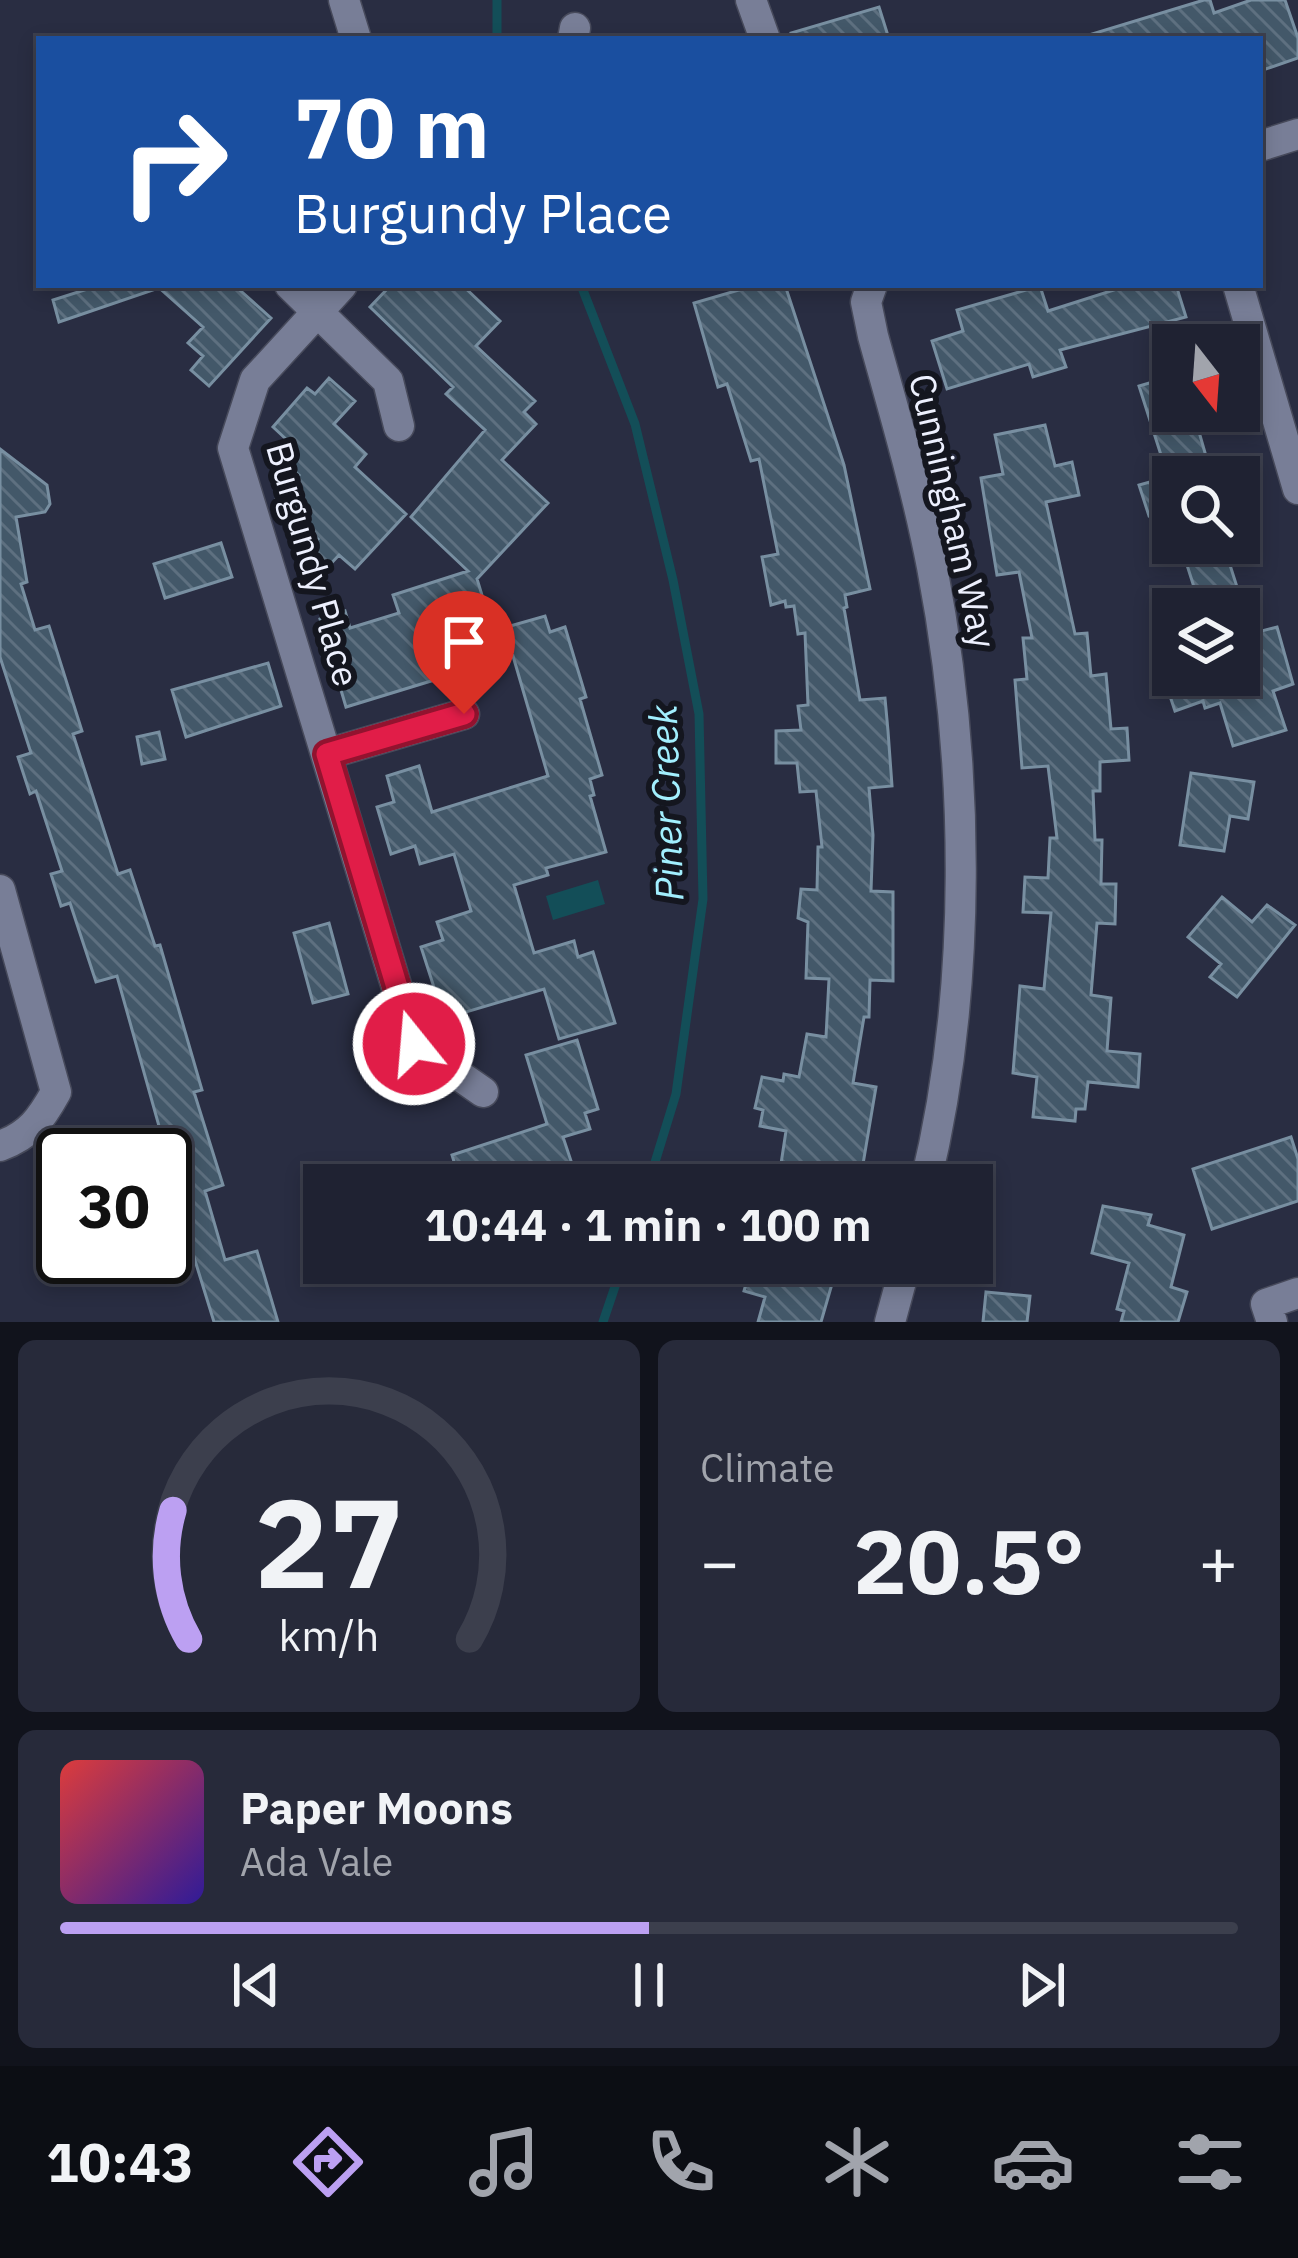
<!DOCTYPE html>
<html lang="en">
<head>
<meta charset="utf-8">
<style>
  :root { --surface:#1f2232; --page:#272a3a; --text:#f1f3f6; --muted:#a1a4ac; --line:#3c3f4d; --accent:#bca0f2 }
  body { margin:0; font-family:"IBM Plex Sans",sans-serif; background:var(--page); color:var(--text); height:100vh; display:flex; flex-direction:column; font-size:45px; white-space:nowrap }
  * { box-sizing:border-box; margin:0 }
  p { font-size:39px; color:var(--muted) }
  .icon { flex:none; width:66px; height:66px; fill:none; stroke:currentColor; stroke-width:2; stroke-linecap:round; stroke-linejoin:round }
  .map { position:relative; height:1322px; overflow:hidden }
  .drawer { display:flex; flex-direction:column; gap:18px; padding:18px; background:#11131c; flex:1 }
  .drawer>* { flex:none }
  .guide { position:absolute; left:36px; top:36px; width:1227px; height:252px; border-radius:0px; box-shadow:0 6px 18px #0003,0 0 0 3px var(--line); background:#1a4fa0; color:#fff; overflow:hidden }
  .needle { width:78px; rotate:163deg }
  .tools { position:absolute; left:1152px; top:324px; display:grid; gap:24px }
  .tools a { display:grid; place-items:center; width:108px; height:108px; border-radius:0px; background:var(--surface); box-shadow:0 6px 18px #0003,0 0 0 3px var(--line); font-size:60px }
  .speed { position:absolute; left:36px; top:1128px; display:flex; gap:24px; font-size:60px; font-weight:700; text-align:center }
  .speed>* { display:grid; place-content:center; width:156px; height:156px; border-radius:50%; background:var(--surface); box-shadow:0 6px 18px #0003,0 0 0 3px var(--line); line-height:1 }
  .speed .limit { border:6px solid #111; border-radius:18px; background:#fff; color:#111 }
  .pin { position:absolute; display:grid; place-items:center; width:102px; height:102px; color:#fff; margin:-123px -51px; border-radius:50% 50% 50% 0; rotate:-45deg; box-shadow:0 0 12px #0007 }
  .pin .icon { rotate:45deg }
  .me { position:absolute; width:132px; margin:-66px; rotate:343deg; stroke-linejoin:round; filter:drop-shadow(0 0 9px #0008) }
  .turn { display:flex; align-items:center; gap:42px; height:252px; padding:0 60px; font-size:54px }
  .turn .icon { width:156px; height:156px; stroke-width:2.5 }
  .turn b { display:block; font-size:84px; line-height:102px }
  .big { font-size:90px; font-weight:700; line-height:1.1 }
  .drawer .tile { flex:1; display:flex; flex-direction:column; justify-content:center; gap:18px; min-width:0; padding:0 42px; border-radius:18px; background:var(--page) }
  .drawer .dial { align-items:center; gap:0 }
  .dial svg { height:312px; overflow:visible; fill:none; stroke:var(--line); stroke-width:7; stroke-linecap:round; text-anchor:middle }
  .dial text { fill:var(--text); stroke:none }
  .song { display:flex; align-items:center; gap:36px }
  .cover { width:144px; height:144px; border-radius:18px; background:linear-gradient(135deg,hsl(0 70% 55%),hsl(250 70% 35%)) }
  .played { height:12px; border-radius:6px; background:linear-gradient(90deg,var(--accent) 50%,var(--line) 50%) }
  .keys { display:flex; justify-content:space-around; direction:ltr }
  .heat { display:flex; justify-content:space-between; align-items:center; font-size:66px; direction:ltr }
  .drawer .tiles { flex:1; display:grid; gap:18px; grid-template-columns:1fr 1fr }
  .tile:last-child { grid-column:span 2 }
  .trip { position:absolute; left:303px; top:1164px; width:690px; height:120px; border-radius:0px; background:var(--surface); box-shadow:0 6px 18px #0003,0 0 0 3px var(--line); font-weight:700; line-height:120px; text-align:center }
  .tab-bar { display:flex; height:192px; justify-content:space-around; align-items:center; background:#0c0e14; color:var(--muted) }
  .tab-bar .icon { width:84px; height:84px }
  .tab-bar .current { color:var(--accent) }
  .tab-bar b { font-size:54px; color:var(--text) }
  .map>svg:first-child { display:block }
</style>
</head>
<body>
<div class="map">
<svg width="1298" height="1322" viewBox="0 0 1298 1322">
  <defs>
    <pattern id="building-back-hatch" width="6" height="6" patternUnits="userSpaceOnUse" patternTransform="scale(3)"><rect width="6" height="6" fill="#435869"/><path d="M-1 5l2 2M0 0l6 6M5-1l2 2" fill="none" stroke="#5e7080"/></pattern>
  </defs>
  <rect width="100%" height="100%" fill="#292d42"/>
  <!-- water -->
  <path fill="#134e58" d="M 598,880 L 605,904 L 553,920 L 546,896 Z"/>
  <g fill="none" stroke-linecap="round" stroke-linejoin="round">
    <!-- stream -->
    <path stroke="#134e58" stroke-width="9" d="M 497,0 L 497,39
      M 581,285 L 635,424 L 673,580 L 699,714 L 703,899 L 676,1094 L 648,1185
      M 603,1322 L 623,1263"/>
  </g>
  <!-- building -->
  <path fill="url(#building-back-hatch)" stroke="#788fa1" stroke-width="3" d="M 1204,0 L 1210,0 L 1214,13 L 1251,0 L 1285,0 L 1298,38 L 1298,58 L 1260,71 L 1260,39 L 1093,39 L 1092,34 Z
    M 879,7 L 889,39 L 792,39 L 791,33 Z
    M 100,285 L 156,285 L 156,289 L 59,322 L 53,300 Z
    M 156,285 L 234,285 L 271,318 L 209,386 L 191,370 L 203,356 L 188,343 L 203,327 Z
    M 391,285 L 462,285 L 500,321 L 476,346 L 535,401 L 524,412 L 536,424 L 502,460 L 548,503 L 477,579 L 493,631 L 545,616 L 550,632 L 565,627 L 586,697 L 580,699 L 602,775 L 590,779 L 594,795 L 590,796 L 606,852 L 546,868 L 548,875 L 514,885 L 534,953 L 574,941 L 578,957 L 593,952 L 615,1023 L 559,1039 L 544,989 L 456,1015 L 450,997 L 438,1000 L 421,947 L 443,940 L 437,922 L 471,911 L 454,854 L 420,864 L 415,846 L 391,854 L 377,807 L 394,802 L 387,776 L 419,766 L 432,812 L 548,776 L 513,656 L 346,707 L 320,619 L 345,611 L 350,628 L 399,613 L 393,595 L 468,571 L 411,517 L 485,430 L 446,394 L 453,387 L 370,307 Z
    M 756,285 L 785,285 L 844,465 L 870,589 L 845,595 L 847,607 L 844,608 L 860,700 L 885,698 L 888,731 L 892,786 L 869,788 L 873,835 L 871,891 L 893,892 L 893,981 L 870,980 L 869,1017 L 864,1017 L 853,1083 L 876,1087 L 861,1176 L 836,1170 L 834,1185 L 787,1185 L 787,1178 L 779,1177 L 786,1131 L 760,1126 L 763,1110 L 755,1108 L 762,1077 L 783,1081 L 784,1074 L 799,1077 L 807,1034 L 826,1037 L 829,979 L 806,978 L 808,922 L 798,918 L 801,889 L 817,890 L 818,847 L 822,847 L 816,791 L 800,792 L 797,763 L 776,763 L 776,731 L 801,730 L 798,706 L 808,705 L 805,633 L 798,634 L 794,606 L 786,607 L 785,601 L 771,605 L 762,557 L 778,554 L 759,459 L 751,461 L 727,384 L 718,387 L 694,303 Z
    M 1113,285 L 1176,285 L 1186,317 L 1060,350 L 1066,367 L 1033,377 L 1029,364 L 947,389 L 932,341 L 963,331 L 957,310 L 1040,286 L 1048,311 L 1114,290 Z
    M 1173,376 L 1173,411 L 1193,411 L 1212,477 L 1173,477 L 1173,509 L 1149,516 L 1139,485 L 1168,477 L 1139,386 Z
    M 329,378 L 355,401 L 334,424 L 366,454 L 355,467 L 406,514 L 355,569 L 339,555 L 326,569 L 306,551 L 318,539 L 276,499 L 299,475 L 275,454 L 287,440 L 273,427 L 307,388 L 315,394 Z
    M 1045,425 L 1055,466 L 1072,462 L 1079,495 L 1046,502 L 1075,634 L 1087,633 L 1091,676 L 1106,674 L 1111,729 L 1127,728 L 1129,760 L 1100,762 L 1100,791 L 1093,791 L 1095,840 L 1102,840 L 1101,884 L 1116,884 L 1115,924 L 1097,923 L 1091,995 L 1111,998 L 1107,1051 L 1140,1054 L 1138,1087 L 1088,1082 L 1085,1109 L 1076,1109 L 1075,1121 L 1033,1117 L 1037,1077 L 1013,1073 L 1020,986 L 1044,989 L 1051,913 L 1023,912 L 1025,877 L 1048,878 L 1050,838 L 1057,838 L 1048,766 L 1022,768 L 1015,680 L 1027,679 L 1023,638 L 1032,638 L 1019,572 L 997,575 L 981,478 L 1003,474 L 995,435 Z
    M 0,449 L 47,485 L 50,504 L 45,512 L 16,517 L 27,582 L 21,584 L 35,630 L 49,626 L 82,731 L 73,734 L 118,874 L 130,870 L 155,946 L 160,945 L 202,1090 L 194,1092 L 223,1185 L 205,1191 L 225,1260 L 257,1251 L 278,1322 L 214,1322 L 189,1241 L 181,1244 L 166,1197 L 171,1195 L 165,1155 L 158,1155 L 151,1129 L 159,1126 L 117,976 L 96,982 L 70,903 L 61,906 L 51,874 L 62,871 L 36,791 L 30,794 L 18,757 L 31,753 L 0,657 Z
    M 221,543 L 232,577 L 165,598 L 154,564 Z
    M 1180,543 L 1223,543 L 1244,609 L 1201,609 Z
    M 1277,627 L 1293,684 L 1273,691 L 1286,730 L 1233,746 L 1220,703 L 1205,708 L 1203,701 L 1175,711 L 1165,681 L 1180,675 L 1239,675 L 1239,637 Z
    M 268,663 L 281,706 L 186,737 L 172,690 Z
    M 159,732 L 165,759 L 142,764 L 137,737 Z
    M 1191,773 L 1254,782 L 1248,819 L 1230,816 L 1224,851 L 1180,845 Z
    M 1222,897 L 1252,922 L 1267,905 L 1295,925 L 1237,997 L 1210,977 L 1221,964 L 1188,937 Z
    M 329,923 L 348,994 L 313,1003 L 294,933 Z
    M 577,1040 L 598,1109 L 585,1113 L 590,1129 L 563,1137 L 579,1185 L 461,1185 L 452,1155 L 547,1124 L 526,1055 Z
    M 1291,1137 L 1298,1159 L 1298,1201 L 1212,1229 L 1193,1169 Z
    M 1103,1206 L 1151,1215 L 1148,1225 L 1184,1235 L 1171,1287 L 1187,1292 L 1178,1322 L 1121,1322 L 1124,1311 L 1117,1309 L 1129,1263 L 1092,1253 Z
    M 752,1263 L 814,1263 L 811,1270 L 834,1277 L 821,1322 L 758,1322 L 765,1297 L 744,1291 Z
    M 986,1292 L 1030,1296 L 1027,1322 L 983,1322 Z"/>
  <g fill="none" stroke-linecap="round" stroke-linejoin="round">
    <defs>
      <path id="minor" d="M 344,0 L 356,39
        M 751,0 L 765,39
        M 573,39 L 575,28
        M 1260,146 L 1298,134
        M 290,285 L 388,381 L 399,426
        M 342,285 L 255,380 L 233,448 L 414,1044 L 483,1092
        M 872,285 L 866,302 L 873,336 C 894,412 917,489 932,567 C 970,764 973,989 925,1185
        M 1238,285 L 1298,489
        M 327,754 L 464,714
        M 0,890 L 56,1092 C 41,1119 30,1135 0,1146
        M 890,1322 L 906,1263
        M 1272,1322 L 1266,1304 L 1298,1293"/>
    </defs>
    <!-- minor casing -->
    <use href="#minor" stroke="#474a5b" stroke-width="33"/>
    <!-- minor -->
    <use href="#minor" stroke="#787e97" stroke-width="30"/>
  </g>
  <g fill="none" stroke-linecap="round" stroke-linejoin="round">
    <defs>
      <path id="route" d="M 414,1044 L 327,754 L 464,714"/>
    </defs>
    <!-- route casing -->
    <use href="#route" stroke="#92132f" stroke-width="30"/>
    <!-- route -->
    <use href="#route" stroke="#e11d48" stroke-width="21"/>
  </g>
  <g text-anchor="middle" stroke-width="12" stroke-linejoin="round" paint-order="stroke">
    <!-- street labels -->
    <g font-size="36" fill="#edf0fe" stroke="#14161f">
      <text transform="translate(953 511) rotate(77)" y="13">Cunningham Way</text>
      <text transform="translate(313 564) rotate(74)" y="13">Burgundy Place</text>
    </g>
    <!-- water labels -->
    <g font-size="39" font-style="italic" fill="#a2effe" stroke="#14161f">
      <text transform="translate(666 803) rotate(-92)" y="14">Piner Creek</text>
    </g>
  </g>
</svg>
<div class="tools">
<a><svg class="needle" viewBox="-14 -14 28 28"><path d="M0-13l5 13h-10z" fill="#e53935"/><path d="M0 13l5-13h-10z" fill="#a1a4ac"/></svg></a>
<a><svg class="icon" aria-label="search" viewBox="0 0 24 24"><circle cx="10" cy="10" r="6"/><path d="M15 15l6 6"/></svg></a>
<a><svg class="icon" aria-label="layers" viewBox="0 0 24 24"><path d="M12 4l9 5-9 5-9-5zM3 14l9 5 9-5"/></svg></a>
</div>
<div class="speed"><div class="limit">30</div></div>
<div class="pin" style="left:464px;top:714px;background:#d93025"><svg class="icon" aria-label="arrive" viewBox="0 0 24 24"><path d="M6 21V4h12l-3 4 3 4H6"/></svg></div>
<svg class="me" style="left:414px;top:1044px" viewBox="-20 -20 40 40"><circle r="17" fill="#e11d48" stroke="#fff" stroke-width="3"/><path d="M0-11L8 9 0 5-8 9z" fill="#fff"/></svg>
<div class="trip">10:44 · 1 min · 100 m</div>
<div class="guide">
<div class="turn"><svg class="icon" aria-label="right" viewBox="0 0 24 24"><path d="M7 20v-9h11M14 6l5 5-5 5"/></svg><div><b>70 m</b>Burgundy Place</div></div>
</div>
</div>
<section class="drawer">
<div class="tiles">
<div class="tile dial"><svg viewBox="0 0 100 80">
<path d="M14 69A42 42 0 1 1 86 69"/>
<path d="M14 69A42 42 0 0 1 10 36" stroke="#bca0f2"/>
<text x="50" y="56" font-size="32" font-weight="700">27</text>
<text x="50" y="72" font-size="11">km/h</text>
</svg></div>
<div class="tile"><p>Climate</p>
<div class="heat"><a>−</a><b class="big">20.5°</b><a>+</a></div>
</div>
<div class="tile">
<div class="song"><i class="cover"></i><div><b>Paper Moons</b><p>Ada Vale</p></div></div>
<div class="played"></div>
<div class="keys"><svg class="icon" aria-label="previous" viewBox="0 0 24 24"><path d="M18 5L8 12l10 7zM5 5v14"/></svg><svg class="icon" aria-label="pause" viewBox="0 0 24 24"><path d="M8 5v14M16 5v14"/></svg><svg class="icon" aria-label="next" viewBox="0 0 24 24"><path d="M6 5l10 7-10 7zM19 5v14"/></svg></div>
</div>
</div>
</section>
<nav class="tab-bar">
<b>10:43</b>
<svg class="icon current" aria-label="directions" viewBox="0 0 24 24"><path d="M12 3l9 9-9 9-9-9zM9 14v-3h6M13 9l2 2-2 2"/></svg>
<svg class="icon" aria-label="music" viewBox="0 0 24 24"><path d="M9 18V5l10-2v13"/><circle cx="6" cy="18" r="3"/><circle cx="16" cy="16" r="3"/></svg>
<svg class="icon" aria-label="phone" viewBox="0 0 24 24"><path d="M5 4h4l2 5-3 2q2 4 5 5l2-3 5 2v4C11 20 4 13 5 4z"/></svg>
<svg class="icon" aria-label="climate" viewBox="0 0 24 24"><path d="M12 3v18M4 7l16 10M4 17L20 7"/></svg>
<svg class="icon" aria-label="car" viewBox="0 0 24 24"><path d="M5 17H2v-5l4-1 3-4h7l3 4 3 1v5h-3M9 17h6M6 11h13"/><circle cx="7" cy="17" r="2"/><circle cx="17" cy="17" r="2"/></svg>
<svg class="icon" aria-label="filters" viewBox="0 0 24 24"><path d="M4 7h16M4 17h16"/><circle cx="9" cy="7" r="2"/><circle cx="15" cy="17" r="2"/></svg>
</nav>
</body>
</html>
